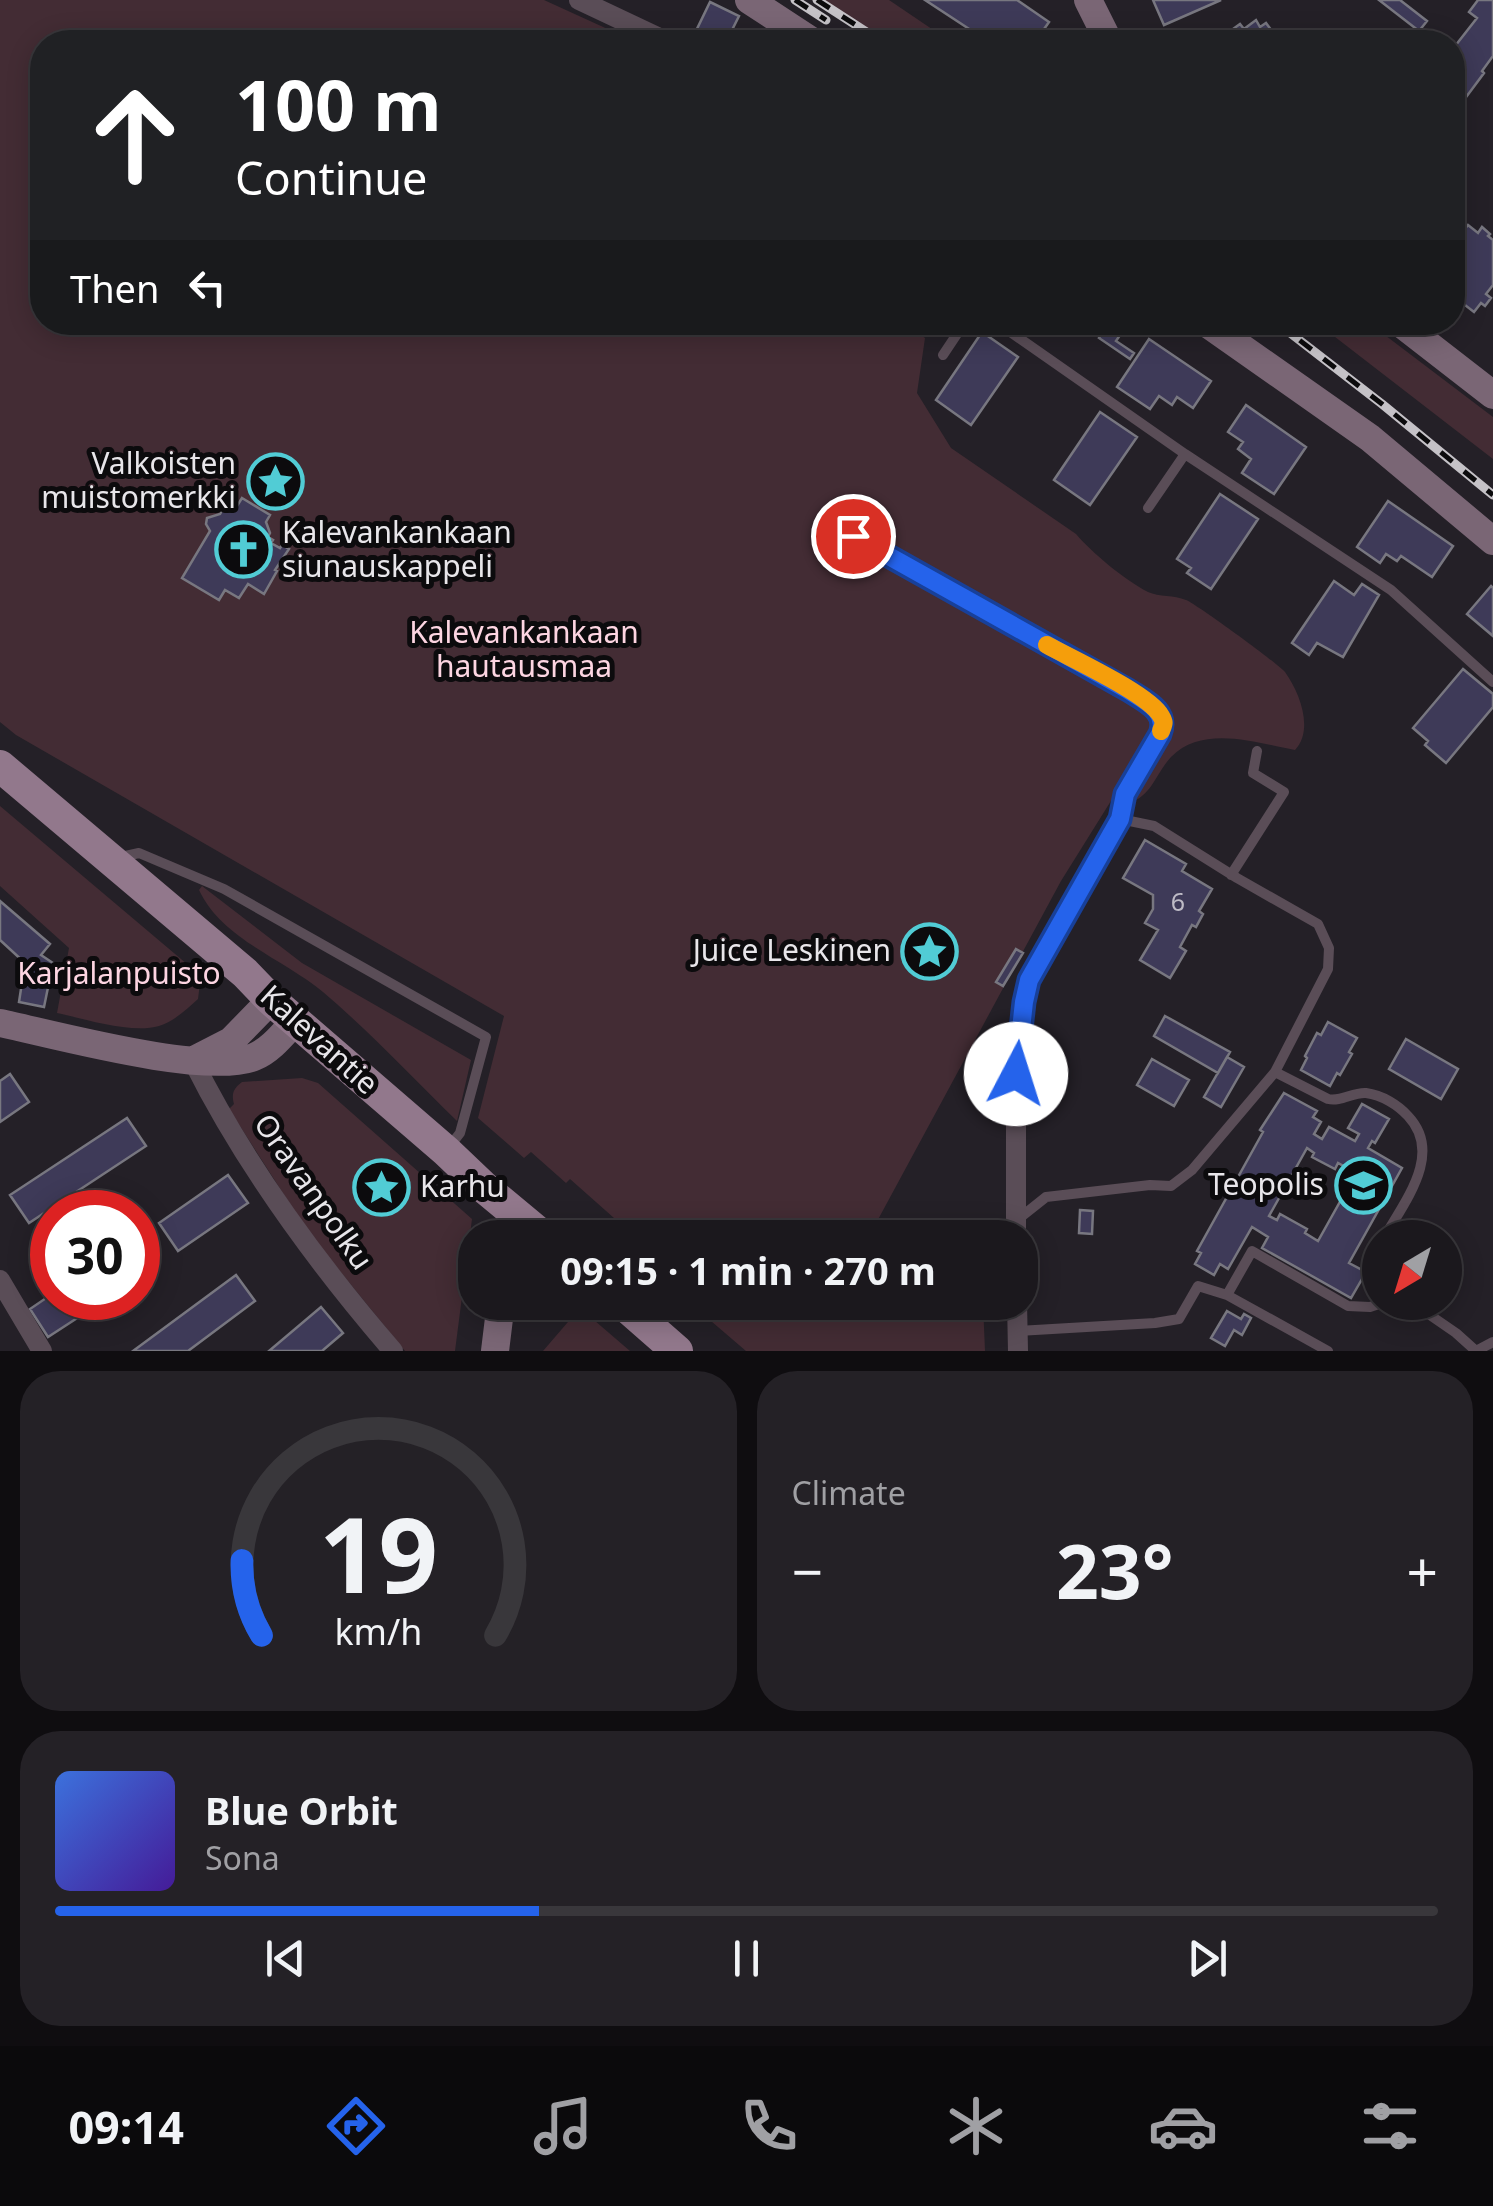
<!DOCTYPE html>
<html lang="en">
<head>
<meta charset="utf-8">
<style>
  :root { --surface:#1b181d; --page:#242126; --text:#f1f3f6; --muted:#a0a0a4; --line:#39373b; --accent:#2563eb }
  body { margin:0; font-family:"Noto Sans",sans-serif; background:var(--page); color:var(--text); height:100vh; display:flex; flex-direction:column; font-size:38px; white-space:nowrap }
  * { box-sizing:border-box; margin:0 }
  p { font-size:32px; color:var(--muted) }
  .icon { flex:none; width:55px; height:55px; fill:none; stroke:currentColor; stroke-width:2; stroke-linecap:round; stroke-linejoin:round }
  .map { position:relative; height:1351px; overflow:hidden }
  .details { display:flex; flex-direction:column; gap:20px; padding:20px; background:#0f0d10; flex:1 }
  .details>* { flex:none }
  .guide { position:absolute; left:30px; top:30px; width:1435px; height:305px; border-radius:40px; box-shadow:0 5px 25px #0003,0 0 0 2px var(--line); background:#202124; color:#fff; overflow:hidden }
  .needle { width:65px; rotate:218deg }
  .buttons { position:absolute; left:1362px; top:1220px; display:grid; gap:20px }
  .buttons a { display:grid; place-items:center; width:100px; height:100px; border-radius:50%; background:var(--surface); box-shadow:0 5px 25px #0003,0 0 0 2px var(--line); font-size:50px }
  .speed { position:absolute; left:30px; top:1190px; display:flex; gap:20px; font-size:50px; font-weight:700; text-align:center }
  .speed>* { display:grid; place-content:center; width:130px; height:130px; border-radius:50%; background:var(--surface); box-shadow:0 5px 25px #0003,0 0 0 2px var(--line); line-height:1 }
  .speed .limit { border:15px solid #d22; background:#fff; color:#111 }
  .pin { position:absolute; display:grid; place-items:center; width:85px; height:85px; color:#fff; margin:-42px; border:5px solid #fff; border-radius:50%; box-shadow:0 2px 10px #0007 }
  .me { position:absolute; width:110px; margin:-55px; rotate:5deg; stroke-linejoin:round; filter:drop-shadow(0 0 8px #0008) }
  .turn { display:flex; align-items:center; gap:35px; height:210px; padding:0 40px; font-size:45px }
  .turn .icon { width:130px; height:130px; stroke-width:2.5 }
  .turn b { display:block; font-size:70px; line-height:85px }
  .then { display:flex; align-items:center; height:95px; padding:0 40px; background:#0003; gap:20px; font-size:38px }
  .big { font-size:75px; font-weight:700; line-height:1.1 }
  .details .card { flex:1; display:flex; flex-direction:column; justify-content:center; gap:15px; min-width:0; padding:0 35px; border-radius:40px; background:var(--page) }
  .details .dial { align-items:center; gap:0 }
  .dial svg { height:260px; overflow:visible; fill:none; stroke:var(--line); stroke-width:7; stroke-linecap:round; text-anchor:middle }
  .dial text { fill:var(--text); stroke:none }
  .song { display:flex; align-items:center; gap:30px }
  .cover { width:120px; height:120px; border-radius:15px; background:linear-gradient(135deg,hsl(220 70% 55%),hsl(260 70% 35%)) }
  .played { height:10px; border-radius:5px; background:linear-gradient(90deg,var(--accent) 35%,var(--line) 35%) }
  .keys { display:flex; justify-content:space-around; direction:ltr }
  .heat { display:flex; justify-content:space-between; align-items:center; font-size:55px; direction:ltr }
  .details .tiles { flex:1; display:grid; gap:20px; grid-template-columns:1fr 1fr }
  .card:last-child { grid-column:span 2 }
  .trip { position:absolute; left:458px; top:1220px; width:580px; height:100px; border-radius:40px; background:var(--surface); box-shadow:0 5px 25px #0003,0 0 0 2px var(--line); font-weight:700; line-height:100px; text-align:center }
  .dock { display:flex; height:160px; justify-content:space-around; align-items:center; background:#0b0a0c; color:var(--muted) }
  .dock .icon { width:70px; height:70px }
  .dock .active { color:var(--accent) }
  .dock b { font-size:45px; color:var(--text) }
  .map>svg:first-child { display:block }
</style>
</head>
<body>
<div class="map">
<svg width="1493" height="1351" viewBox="0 0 1493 1351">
  <rect width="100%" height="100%" fill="#242027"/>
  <!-- green -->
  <path fill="#432c34" d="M 0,0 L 544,0 L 636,42 L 42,42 L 42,322 L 906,323 L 925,338 L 917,393 L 951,448 L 1076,534 C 1091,552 1126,581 1148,592 C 1159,597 1174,595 1186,600 C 1195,603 1280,665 1285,672 C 1300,693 1314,730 1295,750 C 1257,743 1203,724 1171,757 C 1156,773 1152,796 1129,803 L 1114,796 L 1061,881 L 874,1227 L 890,1237 L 628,1238 L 611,1223 L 614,1218 L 570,1179 L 566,1183 L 531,1152 L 524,1158 L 478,1118 L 504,1016 L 16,735 L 0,722 Z
    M 821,0 L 889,0 L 951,42 L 885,42 Z
    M 1317,323 L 1369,323 L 1493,417 L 1493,459 Z
    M 0,806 L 194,970 L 200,983 L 198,999 C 187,1009 173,1022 159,1026 C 131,1034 85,1019 57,1013 L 69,948 L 0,886 Z
    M 202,886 L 302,963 L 471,1060 L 457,1121 C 413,1078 370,1032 323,992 C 282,958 222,939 199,890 Z
    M 302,1078 L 318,1083 L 472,1219 L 455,1351 L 405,1351 L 308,1232 L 229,1109 L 234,1104 C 231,1093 234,1088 242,1082 Z
    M 690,1303 L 983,1303 L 985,1351 L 746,1351 Z
    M 580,1308 L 630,1351 L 543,1351 Z"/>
  <!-- building -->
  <path fill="#3e3a58" stroke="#787780" stroke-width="2.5" fill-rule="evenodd" d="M 925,0 L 1017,0 L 1049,22 L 1035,42 L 989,42 Z
    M 1153,0 L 1221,0 L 1164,25 Z
    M 1379,0 L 1400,0 L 1427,21 L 1419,31 Z
    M 1478,0 L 1493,0 L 1493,56 L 1482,71 L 1484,73 L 1458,108 L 1452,105 L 1452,50 L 1477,18 L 1469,12 Z
    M 710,2 L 739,16 L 726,42 L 720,42 L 696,31 Z
    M 1256,20 L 1260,27 L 1266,23 L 1280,42 L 1226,42 L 1222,37 L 1240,24 L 1244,29 Z
    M 1468,225 L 1478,233 L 1482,227 L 1490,234 L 1488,236 L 1493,240 L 1493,285 L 1486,294 L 1491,298 L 1485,306 L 1481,303 L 1474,312 L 1452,295 L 1452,245 Z
    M 1109,322 L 1127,325 L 1116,341 L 1134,353 L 1130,359 L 1099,338 Z
    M 982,332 L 1018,357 L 971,425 L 936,400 Z
    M 1149,339 L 1211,381 L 1193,408 L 1177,397 L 1172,405 L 1159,396 L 1150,409 L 1117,387 Z
    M 1246,405 L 1306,447 L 1274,494 L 1242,473 L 1251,459 L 1238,449 L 1243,442 L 1228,432 Z
    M 1100,412 L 1137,437 L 1090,505 L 1054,480 Z
    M 1220,494 L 1258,519 L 1211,589 L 1187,573 L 1191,568 L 1177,559 Z
    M 242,498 L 270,515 L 266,522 L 270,533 L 268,537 L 273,540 L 271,543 L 280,548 L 282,545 L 289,549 L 275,570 L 277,571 L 264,594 L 248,584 L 239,598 L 225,590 L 219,600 L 182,578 L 210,531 L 206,524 L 207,518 L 220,514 L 228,500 L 237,506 Z
    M 1388,501 L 1453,546 L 1432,577 L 1401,556 L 1397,561 L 1386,554 L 1380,563 L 1357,547 Z
    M 1334,581 L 1354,595 L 1362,584 L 1379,595 L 1343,657 L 1317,643 L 1309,655 L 1292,643 Z
    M 1491,586 L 1493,588 L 1493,636 L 1467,614 Z
    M 1463,669 L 1493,694 L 1493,707 L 1446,763 L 1425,745 L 1428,741 L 1413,728 Z
    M 1145,840 L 1186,864 L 1182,871 L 1212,889 L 1199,911 L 1203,914 L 1196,927 L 1192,925 L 1180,947 L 1186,951 L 1170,978 L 1140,960 L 1158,930 L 1145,923 L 1153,909 L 1153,895 L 1123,878 Z
    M 0,901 L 50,944 L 41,955 L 53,963 L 44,1007 L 19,1002 L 25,963 L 0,940 Z
    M 1016,949 L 1023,953 L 1003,986 L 996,982 Z
    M 1165,1016 L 1230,1052 L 1218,1073 L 1154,1036 Z
    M 1328,1022 L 1357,1038 L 1349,1052 L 1352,1054 L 1340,1075 L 1337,1073 L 1330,1086 L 1301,1070 L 1307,1058 L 1305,1056 L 1317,1033 L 1321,1035 Z
    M 1406,1039 L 1458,1069 L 1441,1099 L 1389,1069 Z
    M 1227,1057 L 1244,1067 L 1221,1107 L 1204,1097 Z
    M 1152,1059 L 1189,1080 L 1174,1106 L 1137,1085 Z
    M 10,1074 L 29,1102 L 0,1122 L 0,1081 Z
    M 1284,1093 L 1317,1111 L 1313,1117 L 1321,1122 L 1314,1134 L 1322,1139 L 1329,1127 L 1355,1141 L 1359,1134 L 1348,1128 L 1362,1104 L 1389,1119 L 1375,1143 L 1372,1141 L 1368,1148 L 1402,1168 L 1349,1263 L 1366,1272 L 1351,1298 L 1262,1248 L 1268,1237 L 1252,1227 L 1228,1269 L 1220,1264 L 1214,1275 L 1195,1264 L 1201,1253 L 1197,1251 L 1263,1132 L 1260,1130 ZM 1307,1148 L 1314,1153 L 1312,1157 L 1335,1169 L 1338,1163 L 1356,1173 L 1318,1241 L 1305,1233 L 1307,1229 L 1280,1214 L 1277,1220 L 1269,1216 Z
    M 127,1118 L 146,1146 L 29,1223 L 10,1195 Z
    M 228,1175 L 248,1203 L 178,1251 L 159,1223 Z
    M 1080,1210 L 1093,1211 L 1092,1234 L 1079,1233 Z
    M 236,1275 L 255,1301 L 188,1351 L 133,1351 Z
    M 52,1294 L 52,1298 L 108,1298 L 48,1337 L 30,1309 Z
    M 321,1307 L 343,1333 L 322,1351 L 269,1351 Z
    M 1227,1311 L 1241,1319 L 1244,1314 L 1251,1318 L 1242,1335 L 1234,1330 L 1225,1346 L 1211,1338 Z"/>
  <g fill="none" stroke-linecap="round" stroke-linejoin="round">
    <!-- lane -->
    <path stroke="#5a4d57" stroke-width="10" d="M 996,322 L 1185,454 L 1391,590 L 1493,682
      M 943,355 L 965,322
      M 1148,508 L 1185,454
      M 853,536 L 1128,690 C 1142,699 1160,707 1164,724 L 1125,794 L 1120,819 L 1154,826 L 1237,878 L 1318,924 L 1329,948 L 1328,969 L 1275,1072 L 1192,1170 L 1171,1186 L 1150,1185 L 1046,1197 L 1017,1220
      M 121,857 L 139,853 L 224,889 L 486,1037 L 460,1133 L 450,1146
      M 1231,875 L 1284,792 L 1253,773 L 1257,751
      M 1275,1072 L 1328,1099 C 1341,1102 1353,1092 1366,1093 C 1382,1095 1398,1105 1408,1116 C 1444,1154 1404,1202 1384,1238
      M 1380,1244 C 1375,1252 1376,1260 1380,1269
      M 1227,1295 L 1252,1251 L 1348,1306 L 1370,1307 L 1385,1302
      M 1411,1302 L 1456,1333 L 1476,1351
      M 1018,1331 L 1155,1323 L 1179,1319 L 1198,1286 L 1227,1295 L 1328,1351
      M 1476,1351 L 1493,1342"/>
    <!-- street -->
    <path stroke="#5a4d57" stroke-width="20" d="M 579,0 L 668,42
      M 193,1061 C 244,1163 318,1264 393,1351
      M 1016,1238 L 1016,1074 L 1026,990 L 1029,979 L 1120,819
      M 0,1280 L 42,1351
      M 1017,1302 L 1018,1351"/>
    <!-- secondary -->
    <path stroke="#7a6675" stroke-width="28" d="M 749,0 L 813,42
      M 1088,0 L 1109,42
      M 1205,322 L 1370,438 L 1493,541
      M 1399,322 L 1493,395
      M 0,1023 C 56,1035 206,1076 254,1057 C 271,1050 283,1034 295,1021
      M 194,1060 L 231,1041 L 271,1000
      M 495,1351 L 501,1302"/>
    <!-- primary -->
    <path stroke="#92788c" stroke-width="32" d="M 0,766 L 245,973 L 271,1000 L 446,1151 L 487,1190 L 545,1238
      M 621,1302 L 677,1351"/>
    <defs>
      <path id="rail" d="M 795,0 L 826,20
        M 817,0 L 882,42
        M 1276,322 L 1382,404 L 1493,495"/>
    </defs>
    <!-- rail casing -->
    <use href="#rail" stroke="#c5c2c7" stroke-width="9"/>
    <!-- rail -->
    <use href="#rail" stroke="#0c0b0d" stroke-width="5" stroke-dasharray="15" stroke-linecap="butt"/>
  </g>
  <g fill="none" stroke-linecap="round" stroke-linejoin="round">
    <defs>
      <path id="route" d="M 853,536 L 1128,690 C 1145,701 1169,711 1160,734 L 1125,794 L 1120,819 L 1029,980 L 1024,1002 L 1016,1074"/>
    </defs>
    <!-- route casing -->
    <use href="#route" stroke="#184099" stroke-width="25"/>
    <!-- route -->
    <use href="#route" stroke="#2563eb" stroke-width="18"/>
    <!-- slow -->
    <path stroke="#f59e0b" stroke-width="18" d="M 1047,645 C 1072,659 1149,694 1161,716 C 1165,723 1164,723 1161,731"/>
  </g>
  <!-- icons -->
  <defs>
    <symbol id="sight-ring" viewBox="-11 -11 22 22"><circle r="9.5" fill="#0c0b0d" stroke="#51ccd5" stroke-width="1.5"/><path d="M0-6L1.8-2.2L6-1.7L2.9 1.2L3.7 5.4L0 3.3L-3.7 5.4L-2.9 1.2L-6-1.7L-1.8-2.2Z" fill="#51ccd5"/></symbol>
    <symbol id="church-ring" viewBox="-11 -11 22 22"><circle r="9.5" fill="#0c0b0d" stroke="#51ccd5" stroke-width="1.5"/><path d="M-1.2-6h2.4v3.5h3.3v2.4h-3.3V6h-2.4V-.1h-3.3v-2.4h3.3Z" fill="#51ccd5"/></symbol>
    <symbol id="university-ring" viewBox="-11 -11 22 22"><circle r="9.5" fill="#0c0b0d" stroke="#51ccd5" stroke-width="1.5"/><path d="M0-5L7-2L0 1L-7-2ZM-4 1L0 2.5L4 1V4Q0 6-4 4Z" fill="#51ccd5"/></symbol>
  </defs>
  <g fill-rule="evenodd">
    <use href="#sight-ring" x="244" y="450" width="63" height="63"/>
    <use href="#church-ring" x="212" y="518" width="63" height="63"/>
    <use href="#sight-ring" x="898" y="920" width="63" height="63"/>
    <use href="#university-ring" x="1332" y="1154" width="63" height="63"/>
    <use href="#sight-ring" x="350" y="1156" width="63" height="63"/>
  </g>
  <g text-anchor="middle" stroke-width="10" stroke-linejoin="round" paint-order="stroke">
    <!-- number labels -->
    <g font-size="25" fill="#bebbc6">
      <text x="1178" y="911">6</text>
    </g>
    <!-- poi labels -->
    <g font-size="30" fill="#e8e6ea" stroke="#0c0b0d" text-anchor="end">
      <text x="236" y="474">Valkoisten<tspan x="236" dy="34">muistomerkki</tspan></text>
      <text x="282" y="543" text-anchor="start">Kalevankankaan<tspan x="282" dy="34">siunauskappeli</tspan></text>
      <text x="891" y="961">Juice Leskinen</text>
      <text x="1324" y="1195">Teopolis</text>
      <text x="420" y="1197" text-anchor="start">Karhu</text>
    </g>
    <!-- park labels -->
    <g font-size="30" fill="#fdd5e2" stroke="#0c0b0d">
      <text x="524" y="643">Kalevankankaan<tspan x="524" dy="34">hautausmaa</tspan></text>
      <text x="119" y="984">Karjalanpuisto</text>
    </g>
    <!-- street labels -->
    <g font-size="30" fill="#e8e6ea" stroke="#0c0b0d">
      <text transform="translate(319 1040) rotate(42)" y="10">Kalevantie</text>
      <text transform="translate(313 1192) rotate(55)" y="10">Oravanpolku</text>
    </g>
  </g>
</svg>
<div class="buttons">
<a><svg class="needle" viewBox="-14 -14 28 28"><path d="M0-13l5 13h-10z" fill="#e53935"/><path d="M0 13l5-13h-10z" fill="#a0a0a4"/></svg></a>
</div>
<div class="speed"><div class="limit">30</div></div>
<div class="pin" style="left:853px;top:536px;background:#d93025"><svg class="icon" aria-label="arrive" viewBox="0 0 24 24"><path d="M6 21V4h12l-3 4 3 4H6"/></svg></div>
<svg class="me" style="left:1016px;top:1074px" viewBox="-20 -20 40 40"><circle r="19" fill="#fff"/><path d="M0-13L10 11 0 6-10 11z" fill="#2563eb"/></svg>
<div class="trip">09:15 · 1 min · 270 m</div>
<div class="guide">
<div class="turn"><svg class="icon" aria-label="ahead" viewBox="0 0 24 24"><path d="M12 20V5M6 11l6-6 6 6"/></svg><div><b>100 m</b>Continue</div></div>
<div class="then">Then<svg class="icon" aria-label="left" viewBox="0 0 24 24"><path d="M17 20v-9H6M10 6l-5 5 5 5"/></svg></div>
</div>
</div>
<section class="details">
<div class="tiles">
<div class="card dial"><svg viewBox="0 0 100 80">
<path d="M14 69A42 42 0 1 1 86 69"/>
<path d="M14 69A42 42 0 0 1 8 46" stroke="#2563eb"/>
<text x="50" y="56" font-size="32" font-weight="700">19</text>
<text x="50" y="72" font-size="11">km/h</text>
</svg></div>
<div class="card"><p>Climate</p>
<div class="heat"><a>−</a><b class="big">23°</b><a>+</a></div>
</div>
<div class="card">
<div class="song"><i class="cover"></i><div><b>Blue Orbit</b><p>Sona</p></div></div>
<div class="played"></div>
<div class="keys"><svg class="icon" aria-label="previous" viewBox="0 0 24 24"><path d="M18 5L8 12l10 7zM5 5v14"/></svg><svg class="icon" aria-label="pause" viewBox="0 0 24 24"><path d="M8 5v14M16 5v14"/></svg><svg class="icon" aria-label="next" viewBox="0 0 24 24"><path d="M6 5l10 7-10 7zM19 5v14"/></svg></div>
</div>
</div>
</section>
<nav class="dock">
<b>09:14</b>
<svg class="icon active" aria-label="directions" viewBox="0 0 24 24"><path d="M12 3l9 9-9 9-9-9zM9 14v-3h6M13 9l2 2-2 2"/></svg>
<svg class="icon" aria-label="music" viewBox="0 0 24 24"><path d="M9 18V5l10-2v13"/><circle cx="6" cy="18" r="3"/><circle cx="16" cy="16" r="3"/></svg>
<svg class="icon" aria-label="phone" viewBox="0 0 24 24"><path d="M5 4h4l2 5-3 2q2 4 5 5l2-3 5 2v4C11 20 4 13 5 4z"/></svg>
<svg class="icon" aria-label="climate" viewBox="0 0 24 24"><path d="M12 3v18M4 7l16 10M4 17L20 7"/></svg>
<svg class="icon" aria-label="car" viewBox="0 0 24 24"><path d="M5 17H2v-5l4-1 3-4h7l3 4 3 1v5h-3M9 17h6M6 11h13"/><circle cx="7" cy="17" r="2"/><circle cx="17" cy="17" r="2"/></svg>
<svg class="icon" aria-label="filters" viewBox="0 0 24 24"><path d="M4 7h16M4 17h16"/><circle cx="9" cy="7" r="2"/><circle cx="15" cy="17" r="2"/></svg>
</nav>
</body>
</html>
